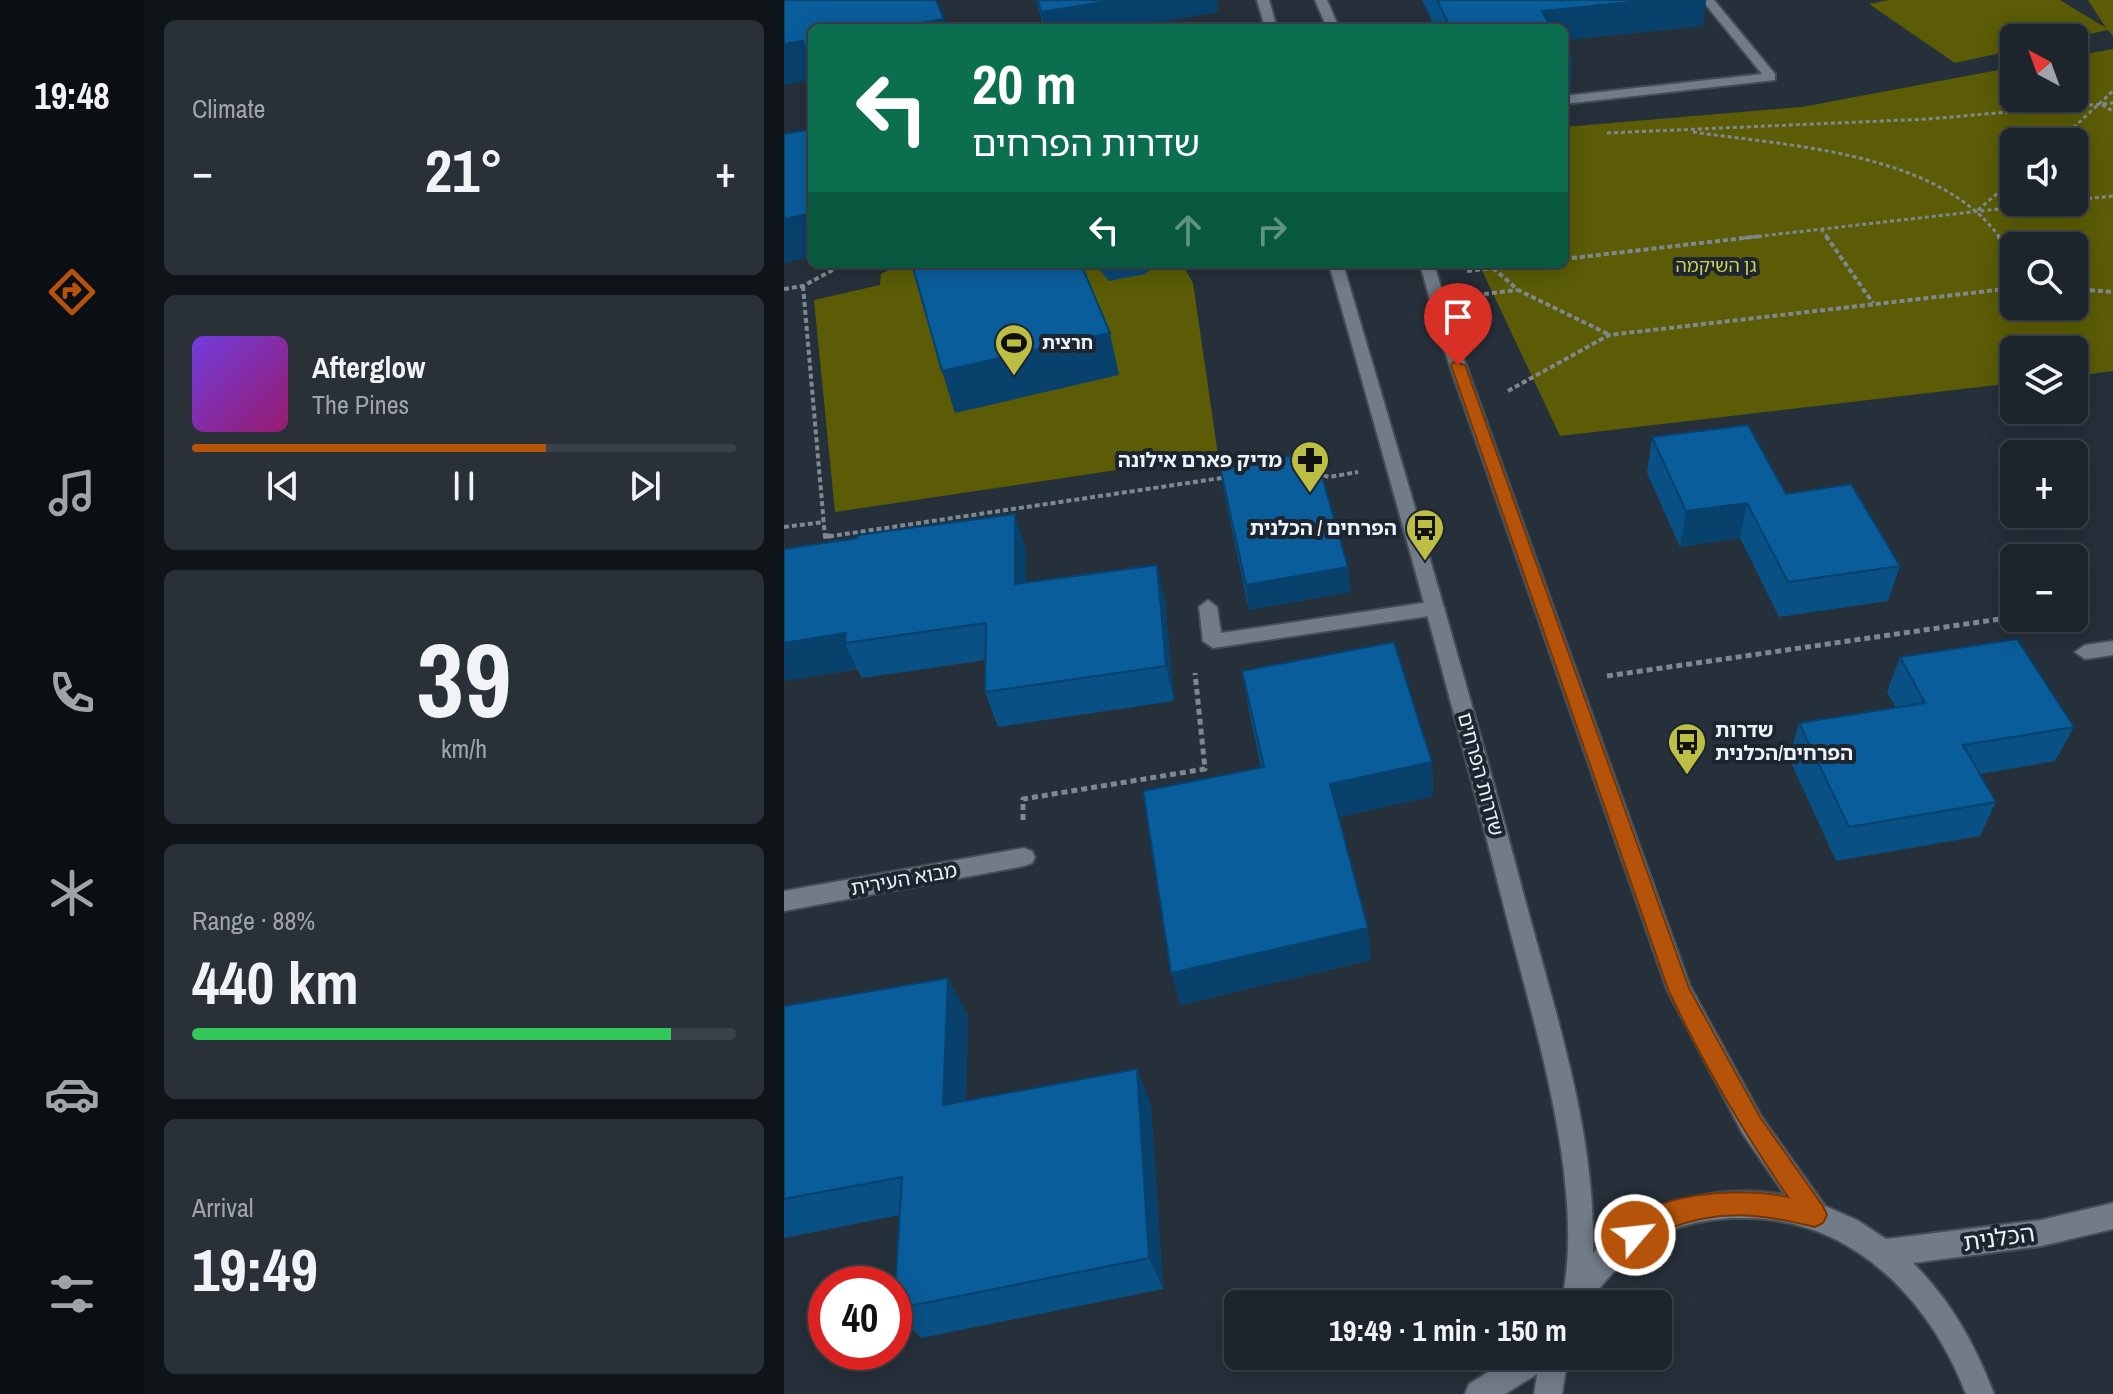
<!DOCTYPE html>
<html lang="en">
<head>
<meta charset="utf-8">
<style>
  :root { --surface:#1c242c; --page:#293038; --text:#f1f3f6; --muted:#a0a4a9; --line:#3a4148; --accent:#b45309 }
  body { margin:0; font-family:"Archivo Narrow","Noto Sans Hebrew",sans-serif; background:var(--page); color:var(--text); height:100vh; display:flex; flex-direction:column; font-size:30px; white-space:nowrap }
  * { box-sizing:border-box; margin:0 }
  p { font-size:26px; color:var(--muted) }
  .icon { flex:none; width:44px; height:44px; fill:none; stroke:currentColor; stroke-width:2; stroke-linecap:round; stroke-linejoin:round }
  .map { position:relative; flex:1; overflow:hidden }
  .details { display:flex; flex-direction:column; gap:20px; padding:20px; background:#0f1418; width:640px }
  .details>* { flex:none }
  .top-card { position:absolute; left:24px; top:24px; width:760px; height:244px; border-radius:12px; box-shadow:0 4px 20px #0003,0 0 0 2px var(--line); background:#0b6e4f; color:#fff; overflow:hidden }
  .needle { width:52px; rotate:319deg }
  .tools { position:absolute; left:1216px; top:24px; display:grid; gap:16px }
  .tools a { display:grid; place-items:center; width:88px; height:88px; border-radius:12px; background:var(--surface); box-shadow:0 4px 20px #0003,0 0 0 2px var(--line); font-size:40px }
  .speed { position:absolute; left:24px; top:1266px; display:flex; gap:16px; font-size:40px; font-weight:700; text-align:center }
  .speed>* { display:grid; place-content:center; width:104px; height:104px; border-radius:50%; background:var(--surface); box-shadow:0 4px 20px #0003,0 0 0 2px var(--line); line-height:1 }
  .speed .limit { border:12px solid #d22; background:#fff; color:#111 }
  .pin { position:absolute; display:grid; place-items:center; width:68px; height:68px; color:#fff; margin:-82px -34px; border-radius:50% 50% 50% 0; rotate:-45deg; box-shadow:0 0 8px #0007 }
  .pin .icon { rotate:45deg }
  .me { position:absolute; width:88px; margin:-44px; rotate:62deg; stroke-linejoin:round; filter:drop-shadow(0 0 6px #0008) }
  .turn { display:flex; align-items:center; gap:28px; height:168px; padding:0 32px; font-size:36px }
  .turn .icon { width:104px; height:104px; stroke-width:2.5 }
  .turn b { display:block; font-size:56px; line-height:68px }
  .lanes { display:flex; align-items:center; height:76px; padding:0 32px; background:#0003; justify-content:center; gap:40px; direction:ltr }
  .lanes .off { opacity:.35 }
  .big { font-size:60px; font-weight:700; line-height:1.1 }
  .details .card { flex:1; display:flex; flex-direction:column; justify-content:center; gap:12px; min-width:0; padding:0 28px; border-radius:12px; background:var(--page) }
  .details .dial { align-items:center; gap:0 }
  .dial b { font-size:104px; line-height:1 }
  .song { display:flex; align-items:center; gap:24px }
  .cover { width:96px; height:96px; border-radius:12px; background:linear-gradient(135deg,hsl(260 70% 55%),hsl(320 70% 35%)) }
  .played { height:8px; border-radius:4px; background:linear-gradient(90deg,var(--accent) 65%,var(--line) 65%) }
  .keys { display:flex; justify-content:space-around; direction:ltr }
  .heat { display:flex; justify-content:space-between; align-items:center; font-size:44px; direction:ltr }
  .charge { height:12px; border-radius:6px; background:linear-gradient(90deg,#34c759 88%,var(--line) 0) }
  .trip { position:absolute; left:440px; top:1290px; width:448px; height:80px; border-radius:12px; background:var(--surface); box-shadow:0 4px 20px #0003,0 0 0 2px var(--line); font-weight:700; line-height:80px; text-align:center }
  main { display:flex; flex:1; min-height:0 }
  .tab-bar { display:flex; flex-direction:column; width:144px; justify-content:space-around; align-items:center; background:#0b0e12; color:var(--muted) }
  .tab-bar .icon { width:56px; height:56px }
  .tab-bar .current { color:var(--accent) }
  .tab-bar b { font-size:36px; color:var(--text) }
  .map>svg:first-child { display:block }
</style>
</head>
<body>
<main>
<nav class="tab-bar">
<b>19:48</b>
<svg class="icon current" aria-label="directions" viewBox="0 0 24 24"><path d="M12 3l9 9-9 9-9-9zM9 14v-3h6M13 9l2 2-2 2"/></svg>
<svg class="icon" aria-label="music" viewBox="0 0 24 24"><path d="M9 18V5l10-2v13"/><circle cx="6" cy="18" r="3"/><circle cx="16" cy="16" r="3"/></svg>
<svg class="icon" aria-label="phone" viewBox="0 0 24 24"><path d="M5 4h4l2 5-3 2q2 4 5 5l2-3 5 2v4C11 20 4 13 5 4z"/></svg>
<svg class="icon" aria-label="climate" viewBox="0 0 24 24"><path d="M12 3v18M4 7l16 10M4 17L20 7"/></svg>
<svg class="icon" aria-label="car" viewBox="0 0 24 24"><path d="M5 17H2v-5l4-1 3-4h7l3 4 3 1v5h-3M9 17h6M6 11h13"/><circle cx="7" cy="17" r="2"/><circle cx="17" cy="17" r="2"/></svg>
<svg class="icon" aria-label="filters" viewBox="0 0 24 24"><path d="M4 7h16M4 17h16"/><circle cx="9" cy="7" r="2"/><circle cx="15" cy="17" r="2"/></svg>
</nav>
<section class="details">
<div class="card"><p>Climate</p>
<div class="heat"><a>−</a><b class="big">21°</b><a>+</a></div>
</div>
<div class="card">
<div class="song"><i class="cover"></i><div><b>Afterglow</b><p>The Pines</p></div></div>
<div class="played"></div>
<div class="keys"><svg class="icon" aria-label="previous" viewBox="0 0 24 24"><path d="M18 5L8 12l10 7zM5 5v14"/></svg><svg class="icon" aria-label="pause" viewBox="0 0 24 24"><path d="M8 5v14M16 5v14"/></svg><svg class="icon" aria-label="next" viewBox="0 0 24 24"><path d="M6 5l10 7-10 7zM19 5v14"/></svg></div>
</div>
<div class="card dial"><b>39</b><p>km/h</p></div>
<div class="card"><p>Range · 88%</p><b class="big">440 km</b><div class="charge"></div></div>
<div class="card"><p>Arrival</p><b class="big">19:49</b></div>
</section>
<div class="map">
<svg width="1329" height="1394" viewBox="0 0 1329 1394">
  <rect width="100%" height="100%" fill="#26303a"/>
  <!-- green -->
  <path fill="#5b5c05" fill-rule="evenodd" d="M 1105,0 L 1276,0 L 1322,28 L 1304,0 L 1329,0 L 1329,36 L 1324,30 L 1287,38 L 1230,38 L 1230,50 L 1171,63 L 1085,4 Z
    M 1329,49 L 1329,371 L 1290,376 L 1290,350 L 1230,350 L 1230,383 L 776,436 L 695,264 L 780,264 L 780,127 L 1018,107 L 1230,67 L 1230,98 L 1290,98 L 1290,56 ZM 1230,142 L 1290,142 L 1290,202 L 1230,202 ZM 1230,246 L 1290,246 L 1290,306 L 1230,306 Z
    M 117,264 L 398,264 L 409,283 L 434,455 L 51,512 L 30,300 L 96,285 L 97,274 Z"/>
  <!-- water -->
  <path fill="#0b4676" d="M 325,264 L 366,264 L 369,268 L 361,274 L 325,281 L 315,269 Z"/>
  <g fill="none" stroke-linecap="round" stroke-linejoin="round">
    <defs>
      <path id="lane" d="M 918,0 L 930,0 L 991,74 L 991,80 L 780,104 L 780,96 L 978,74 Z
        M 424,600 L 433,607 L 437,633 L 652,601 L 661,608 L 652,615 L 429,648 L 419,641 L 415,607 Z"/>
      <path id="street" d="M 1329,641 L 1329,655 L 1301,659 L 1291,652 L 1301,645 Z
        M 240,848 L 248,851 L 251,857 L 248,863 L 240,866 L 0,911 L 0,891 Z
        M 730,1356 L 770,1356 L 766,1366 L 721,1394 L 681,1394 L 685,1384 Z"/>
      <path id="secondary" d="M 473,0 L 485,0 L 493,28 L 481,28 Z
        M 531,0 L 543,0 L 555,28 L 543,28 Z
        M 545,264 L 559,264 C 621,473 683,681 739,892 C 770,1009 812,1131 809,1253 C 856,1202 935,1183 1001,1195 L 959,1134 L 883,989 L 658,343 L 636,264 L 650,264 L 674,343 L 906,986 L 977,1116 L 1041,1206 L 1073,1220 L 1102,1239 L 1257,1220 L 1329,1203 L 1329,1229 L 1257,1246 L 1129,1263 C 1167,1301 1191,1344 1210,1394 L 1182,1394 C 1145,1297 1065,1216 956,1218 C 925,1218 889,1225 863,1243 C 838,1260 821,1281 803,1304 L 783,1304 L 779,1294 C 801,1182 748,1018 720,907 C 666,692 606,478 545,264 Z
        M 756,1356 L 784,1356 L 778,1394 L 750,1394 Z"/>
    </defs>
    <!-- lane casing -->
    <use href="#lane" stroke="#444c55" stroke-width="4"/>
    <!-- street casing -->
    <use href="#street" stroke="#444c55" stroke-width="4"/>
    <!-- secondary casing -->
    <use href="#secondary" stroke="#444c55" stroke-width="4"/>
    <!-- path-far2 -->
    <path stroke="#7f8891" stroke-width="3" stroke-dasharray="4 3" stroke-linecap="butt" d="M 1318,105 L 1329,111
      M 909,132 C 1005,146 1155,152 1216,238
      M 823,133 L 1144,119 L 1329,103
      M 1274,142 L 1329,91
      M 1290,200 L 1329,196
      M 1194,210 L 1230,179
      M 1037,229 L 1044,238
      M 960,238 L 1275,202"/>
    <!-- path-far1 -->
    <path stroke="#7f8891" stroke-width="4" stroke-dasharray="5 3" stroke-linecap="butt" d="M 1042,236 L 1089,303
      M 1214,236 L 1230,259
      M 780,259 L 977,236
      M 709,268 L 734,290 L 824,334
      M 683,271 L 742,264
      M 19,286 L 41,537 L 444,477
      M 0,289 L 19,286 L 60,264
      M 1290,289 L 1329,292
      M 692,295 L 733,290
      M 724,391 L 825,335 L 1230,288
      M 532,473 L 545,477 L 574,472
      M 0,527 L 40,522"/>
    <!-- path -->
    <path stroke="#7f8891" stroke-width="5" stroke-dasharray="6 4" stroke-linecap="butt" d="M 41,536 L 47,536
      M 823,676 L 1230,617
      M 239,820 L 239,799 L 421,769 L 411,673"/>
    <!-- lane -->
    <use href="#lane" fill="#717c88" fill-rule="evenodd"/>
    <!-- street -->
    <use href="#street" fill="#717c88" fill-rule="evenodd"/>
    <!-- secondary -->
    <use href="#secondary" fill="#717c88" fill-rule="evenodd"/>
  </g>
  <!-- wall -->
  <path fill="#095085" d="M 252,0 L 433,0 L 434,12 L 339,28 L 260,28 Z
    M 638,0 L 922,0 L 919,26 L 780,40 L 780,28 L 651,28 Z
    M 868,437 L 1002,494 L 1116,566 L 1104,601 L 995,617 L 956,538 L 896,547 L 863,473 Z
    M 436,467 L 564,567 L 566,592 L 465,610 L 440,492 Z
    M 0,549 L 242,550 L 242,583 L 381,600 L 390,701 L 214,727 L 201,692 L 202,660 L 78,678 L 73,669 L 0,681 Z
    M 1116,657 L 1290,727 L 1271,761 L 1196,774 L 1212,802 L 1196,836 L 1052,861 L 1005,758 L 1015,723 L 1112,708 L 1103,692 Z
    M 458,671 L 648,762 L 649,796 L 555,817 L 587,960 L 396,1005 L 477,767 L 464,706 Z
    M 0,1006 L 184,1016 L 182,1101 L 353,1069 L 367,1105 L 379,1289 L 137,1338 L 110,1309 L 116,1215 L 0,1238 Z"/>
  <!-- shaded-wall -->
  <path fill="#07416c" d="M 331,0 L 433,0 L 434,12 L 339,28 L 261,28 L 257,12 Z
    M 867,0 L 922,0 L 919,26 L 780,40 L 780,28 L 757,28 L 758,11 Z
    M 160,19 L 162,28 L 107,28 Z
    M 19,41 L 28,66 L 28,80 L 0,85 L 0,44 Z
    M 789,60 L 787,92 L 780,93 L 780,61 Z
    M 28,213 L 28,257 L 0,263 L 0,219 Z
    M 326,333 L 335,375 L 171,413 L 158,371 Z
    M 963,503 L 956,538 L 896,547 L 902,511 Z
    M 231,514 L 242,550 L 242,620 L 231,584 Z
    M 373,565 L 381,600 L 390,701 L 382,666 Z
    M 564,567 L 566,592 L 465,610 L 462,585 Z
    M 62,633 L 61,643 L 73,669 L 0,681 L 0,643 Z
    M 648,762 L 649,796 L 550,818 L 546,784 Z
    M 584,928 L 587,960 L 396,1005 L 387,973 Z
    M 164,978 L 184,1016 L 181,1141 L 159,1105 Z
    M 353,1069 L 367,1105 L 379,1289 L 365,1258 Z"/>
  <!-- building -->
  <path fill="#0a5d9b" stroke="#07416c" stroke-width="2" d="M 0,0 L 152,0 L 160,19 L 107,28 L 28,28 L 28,74 L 19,41 L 0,44 Z
    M 254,0 L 331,0 L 257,12 Z
    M 653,0 L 867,0 L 758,11 L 768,28 L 653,28 L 651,23 L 664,22 Z
    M 780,46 L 789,60 L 780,61 Z
    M 28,129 L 28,213 L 0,219 L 0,134 Z
    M 128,264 L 297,264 L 326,333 L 158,371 Z
    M 964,425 L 1002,494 L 1067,484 L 1116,566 L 1004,582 L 963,503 L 902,511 L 868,437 Z
    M 531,452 L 564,567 L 462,585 L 436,467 Z
    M 231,514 L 231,584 L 373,565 L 382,666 L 201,692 L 202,623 L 61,643 L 62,633 L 0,643 L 0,549 L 73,538 L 74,535 Z
    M 1233,639 L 1290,727 L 1179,745 L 1212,802 L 1065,827 L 1015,723 L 1141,703 L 1116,657 Z
    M 610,642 L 648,762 L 546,784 L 584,928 L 387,973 L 359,791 L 480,767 L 458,671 Z
    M 164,978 L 159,1105 L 353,1069 L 365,1258 L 110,1309 L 118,1177 L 0,1199 L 0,1006 Z"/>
  <!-- route -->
  <path fill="#b45309" stroke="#753606" stroke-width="2" d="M 669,362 L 681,365 L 905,988 L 976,1117 L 1039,1206 L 1043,1215 L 1039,1223 L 1031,1227 C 977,1214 937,1208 884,1229 C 872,1233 862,1242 851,1247 L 842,1243 L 839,1235 C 857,1190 964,1187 1004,1197 C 958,1130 918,1062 884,989 L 667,365 Z"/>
  <!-- icons -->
  <defs>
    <symbol id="stadium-pin" viewBox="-11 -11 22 30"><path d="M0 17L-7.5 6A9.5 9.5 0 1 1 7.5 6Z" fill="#bcbf43" stroke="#1d2630"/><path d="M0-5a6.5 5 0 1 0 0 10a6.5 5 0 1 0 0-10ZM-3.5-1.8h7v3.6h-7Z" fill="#111"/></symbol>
    <symbol id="pharmacy-pin" viewBox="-11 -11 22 30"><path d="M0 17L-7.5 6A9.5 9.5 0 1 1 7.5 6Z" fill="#bcbf43" stroke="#1d2630"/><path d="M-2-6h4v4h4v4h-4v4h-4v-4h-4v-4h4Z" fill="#111"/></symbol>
    <symbol id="bus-pin" viewBox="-11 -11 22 30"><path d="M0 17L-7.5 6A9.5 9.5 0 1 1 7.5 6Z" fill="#bcbf43" stroke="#1d2630"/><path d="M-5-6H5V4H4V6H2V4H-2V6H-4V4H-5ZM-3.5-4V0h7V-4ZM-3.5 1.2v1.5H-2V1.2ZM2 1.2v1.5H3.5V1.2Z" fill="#111"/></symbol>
  </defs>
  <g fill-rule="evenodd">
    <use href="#stadium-pin" x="208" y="321" width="44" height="60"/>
    <use href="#pharmacy-pin" x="504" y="438" width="44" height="60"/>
    <use href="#bus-pin" x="619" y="506" width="44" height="60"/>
    <use href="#bus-pin" x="881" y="720" width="44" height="60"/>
  </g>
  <g text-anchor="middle" stroke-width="8" stroke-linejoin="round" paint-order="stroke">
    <!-- far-park labels -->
    <g font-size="18" fill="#d1d44e" stroke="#1d2630">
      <text x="932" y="272">גן השיקמה</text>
    </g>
    <!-- far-poi labels -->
    <g font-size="18" font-weight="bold" fill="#ebf2f9" stroke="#1d2630" text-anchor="start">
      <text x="258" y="349">חרצית</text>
    </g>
    <!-- poi labels -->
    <g font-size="20" font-weight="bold" fill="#ebf2f9" stroke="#1d2630" text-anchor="end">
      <text x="498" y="467">מדיק פארם אילונה</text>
      <text x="613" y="535">הפרחים / הכלנית</text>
      <text x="931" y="737" text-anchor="start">שדרות<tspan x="931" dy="23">הפרחים/הכלנית</tspan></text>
    </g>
    <!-- street labels -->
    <g font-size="20" fill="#ebf2f9" stroke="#1d2630">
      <text transform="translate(697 774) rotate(75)" y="7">שדרות הפרחים</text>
      <text transform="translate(120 879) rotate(-10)" y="7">מבוא העירית</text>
    </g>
    <!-- near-street labels -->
    <g font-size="24" fill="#ebf2f9" stroke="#1d2630">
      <text transform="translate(1215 1238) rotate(-8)" y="8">הכלנית</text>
    </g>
  </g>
</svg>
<div class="tools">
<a><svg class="needle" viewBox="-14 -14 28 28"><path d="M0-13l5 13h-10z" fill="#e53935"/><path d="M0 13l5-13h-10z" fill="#a0a4a9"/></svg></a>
<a><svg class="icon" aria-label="sound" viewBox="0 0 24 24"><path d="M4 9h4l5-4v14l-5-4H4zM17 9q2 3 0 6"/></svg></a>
<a><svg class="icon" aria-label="search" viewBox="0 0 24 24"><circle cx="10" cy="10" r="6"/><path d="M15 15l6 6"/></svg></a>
<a><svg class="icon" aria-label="layers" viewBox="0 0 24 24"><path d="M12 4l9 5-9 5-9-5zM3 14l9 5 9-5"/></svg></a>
<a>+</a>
<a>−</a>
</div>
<div class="speed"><div class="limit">40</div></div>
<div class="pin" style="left:674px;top:365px;background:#d93025"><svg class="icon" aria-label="arrive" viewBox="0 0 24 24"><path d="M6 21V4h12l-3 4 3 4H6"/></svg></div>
<svg class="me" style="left:851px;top:1235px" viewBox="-20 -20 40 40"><circle r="17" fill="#b45309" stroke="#fff" stroke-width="3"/><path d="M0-11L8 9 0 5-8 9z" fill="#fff"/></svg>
<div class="trip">19:49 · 1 min · 150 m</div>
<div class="top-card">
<div class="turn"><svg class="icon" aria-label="left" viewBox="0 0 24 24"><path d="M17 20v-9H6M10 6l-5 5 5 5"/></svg><div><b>20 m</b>שדרות הפרחים</div></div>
<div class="lanes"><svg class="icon" aria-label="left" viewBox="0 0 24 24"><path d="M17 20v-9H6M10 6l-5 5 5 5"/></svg><svg class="icon off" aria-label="ahead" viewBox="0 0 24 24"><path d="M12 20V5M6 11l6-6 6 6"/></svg><svg class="icon off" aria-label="right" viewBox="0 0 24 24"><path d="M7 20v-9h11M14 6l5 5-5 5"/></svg></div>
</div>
</div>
</main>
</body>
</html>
